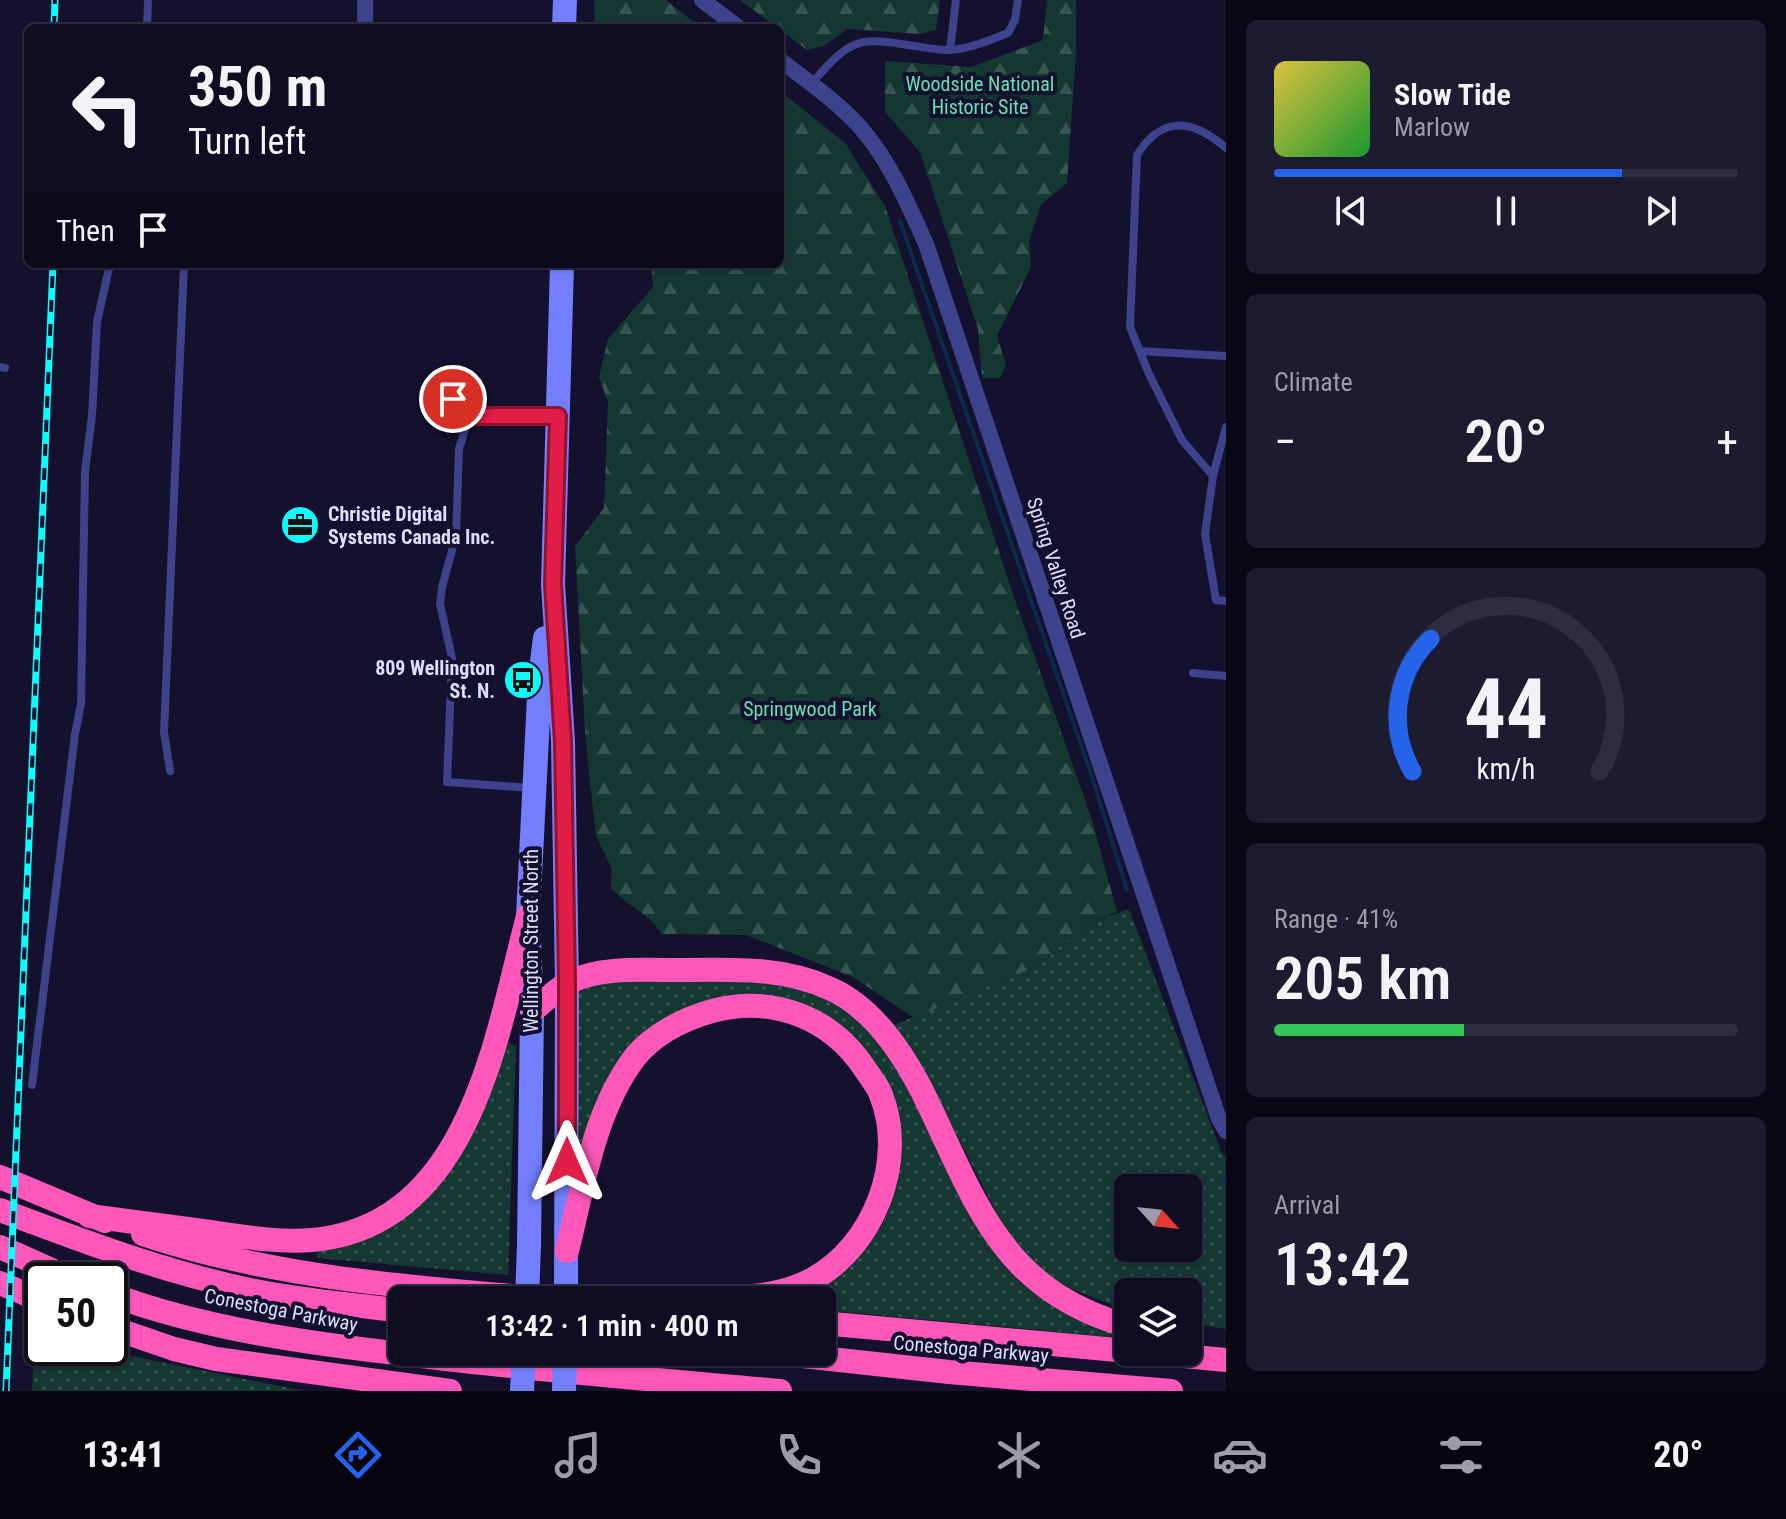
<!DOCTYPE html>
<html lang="en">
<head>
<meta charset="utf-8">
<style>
  :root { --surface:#0e0d22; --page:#1c1b2f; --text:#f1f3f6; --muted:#9b9ca5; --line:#2e2d40; --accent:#2563eb }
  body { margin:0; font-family:"Roboto Condensed",sans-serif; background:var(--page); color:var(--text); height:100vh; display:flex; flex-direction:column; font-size:30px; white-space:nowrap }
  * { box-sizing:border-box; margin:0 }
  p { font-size:26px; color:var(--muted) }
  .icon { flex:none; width:44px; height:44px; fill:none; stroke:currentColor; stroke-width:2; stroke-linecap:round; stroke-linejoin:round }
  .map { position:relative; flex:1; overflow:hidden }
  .side { display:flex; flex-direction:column; gap:20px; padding:20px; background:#080713; width:560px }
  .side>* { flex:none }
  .top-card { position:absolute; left:24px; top:24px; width:760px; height:244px; border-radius:12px; box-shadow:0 2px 6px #0004,0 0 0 2px var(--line); background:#0e0d22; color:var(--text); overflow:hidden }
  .needle { width:52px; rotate:117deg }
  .fabs { position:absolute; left:1114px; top:1174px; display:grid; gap:16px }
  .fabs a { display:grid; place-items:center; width:88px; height:88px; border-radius:12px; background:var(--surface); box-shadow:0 2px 6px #0004,0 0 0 2px var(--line); font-size:40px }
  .speed { position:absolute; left:24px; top:1262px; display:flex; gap:16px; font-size:40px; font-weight:700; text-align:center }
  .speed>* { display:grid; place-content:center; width:104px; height:104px; border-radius:50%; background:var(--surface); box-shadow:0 2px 6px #0004,0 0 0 2px var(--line); line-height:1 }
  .speed .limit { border:4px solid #111; border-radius:12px; background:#fff; color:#111 }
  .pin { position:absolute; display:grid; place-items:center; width:68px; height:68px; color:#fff; margin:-34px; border:4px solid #fff; border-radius:50%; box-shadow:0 2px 8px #0007 }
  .me { position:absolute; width:88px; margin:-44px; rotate:0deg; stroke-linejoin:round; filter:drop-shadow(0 0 6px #0008) }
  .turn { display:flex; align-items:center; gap:28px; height:168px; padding:0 32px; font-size:36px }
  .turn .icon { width:104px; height:104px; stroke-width:2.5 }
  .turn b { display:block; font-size:56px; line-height:68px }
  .then { display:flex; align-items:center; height:76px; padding:0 32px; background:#0003; gap:16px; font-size:30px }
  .big { font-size:60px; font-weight:600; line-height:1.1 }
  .side .card { flex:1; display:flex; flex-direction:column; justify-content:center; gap:12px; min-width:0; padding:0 28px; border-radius:12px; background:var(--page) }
  .side .dial { align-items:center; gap:0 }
  .dial svg { height:208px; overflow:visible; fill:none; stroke:var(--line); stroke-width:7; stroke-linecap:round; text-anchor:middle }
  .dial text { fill:var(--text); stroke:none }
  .song { display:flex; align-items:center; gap:24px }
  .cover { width:96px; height:96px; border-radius:12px; background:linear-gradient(135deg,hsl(50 70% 55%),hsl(130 70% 35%)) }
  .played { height:8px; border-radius:4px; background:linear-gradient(90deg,var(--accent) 75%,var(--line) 75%) }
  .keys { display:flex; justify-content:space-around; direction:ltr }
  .heat { display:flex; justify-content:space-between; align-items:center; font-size:44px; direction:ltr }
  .charge { height:12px; border-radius:6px; background:linear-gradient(90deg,#34c759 41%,var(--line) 0) }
  .trip { position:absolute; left:388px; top:1286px; width:448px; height:80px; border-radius:12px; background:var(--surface); box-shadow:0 2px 6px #0004,0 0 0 2px var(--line); font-weight:600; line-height:80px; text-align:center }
  .menu { display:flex; height:128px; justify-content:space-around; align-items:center; background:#06050e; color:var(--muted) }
  .menu .icon { width:56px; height:56px }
  .menu .current { color:var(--accent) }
  .menu b { font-size:36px; color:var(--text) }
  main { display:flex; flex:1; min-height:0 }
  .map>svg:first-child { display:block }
</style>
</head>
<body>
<main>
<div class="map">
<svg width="1226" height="1391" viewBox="0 0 1226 1391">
  <defs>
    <pattern id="grass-dots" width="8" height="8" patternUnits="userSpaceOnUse" patternTransform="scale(2)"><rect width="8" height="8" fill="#143732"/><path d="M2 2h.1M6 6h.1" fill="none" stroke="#365451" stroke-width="1.8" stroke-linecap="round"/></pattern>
    <pattern id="forest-firs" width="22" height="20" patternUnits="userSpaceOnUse" patternTransform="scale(2)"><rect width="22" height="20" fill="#143732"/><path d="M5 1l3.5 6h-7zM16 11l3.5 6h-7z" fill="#365451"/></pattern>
  </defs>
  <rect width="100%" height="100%" fill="#13112d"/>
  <!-- grass -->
  <path fill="url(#grass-dots)" fill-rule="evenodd" d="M 1129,909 L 1222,1154 L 1226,1156 L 1226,1329 L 1188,1323 L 1188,1292 L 1128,1292 L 1128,1311 L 1071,1289 L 1034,1265 L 1010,1239 L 916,1056 L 894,1025 L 1035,967 L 1090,923 ZM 1128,1188 L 1188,1188 L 1188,1248 L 1128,1248 Z
    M 737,974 L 831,997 L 879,1036 L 977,1218 L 1113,1327 L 1111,1337 L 822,1310 L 822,1300 L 787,1300 C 810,1286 835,1272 856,1256 C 891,1230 898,1182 902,1142 L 814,1012 L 675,1014 L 590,1140 L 579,1143 L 577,994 L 591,985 L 610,981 Z
    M 505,1041 L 516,1046 L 508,1275 L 317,1258 L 317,1246 L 403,1213 Z
    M 35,1336 L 42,1337 L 42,1348 L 92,1348 L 304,1391 L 32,1391 Z"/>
  <!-- forest -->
  <path fill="url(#forest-firs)" d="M 594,0 L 666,0 L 701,28 L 595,28 Z
    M 740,0 L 940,0 L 936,30 L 920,34 L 847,29 L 824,46 L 807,50 Z
    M 1047,0 L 1076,0 L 1076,53 L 1067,183 L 1041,205 L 1029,241 L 1031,267 L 997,336 L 1006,365 L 1000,378 L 982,378 L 978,329 L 920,152 L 885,112 L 885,61 L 971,67 L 1043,40 Z
    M 780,91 L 845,143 L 885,206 L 1014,597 L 1092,820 L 1117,912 L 1090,923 L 1035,967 L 914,1018 L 853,977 L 746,935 L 662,934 C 649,913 627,906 611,888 L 612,869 L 596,836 L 590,783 L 585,731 L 575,546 L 604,508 L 608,402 L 599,377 L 608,339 L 653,287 L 651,264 L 780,264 Z"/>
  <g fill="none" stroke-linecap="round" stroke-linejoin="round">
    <!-- stream -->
    <path stroke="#0b2a4c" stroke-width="4" d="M 900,221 L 1092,777 L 1127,890
      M 1225,1180 L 1226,1183"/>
    <!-- lane -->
    <path stroke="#3c428c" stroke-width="8" d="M 147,28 L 148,0
      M 950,50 L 956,0
      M 811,84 C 823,71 836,54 852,46 C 877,33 922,51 949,50 C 970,49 990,40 1008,33 L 1015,20 L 1018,0
      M 1140,351 L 1226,356
      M 0,367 L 5,368
      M 437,382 L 469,416 L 553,416
      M 469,416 L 459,449 L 456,536 L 442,587 L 440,604 L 452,658 L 447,782 L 532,788
      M 1226,427 L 1213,476 L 1205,534 L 1216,600 L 1226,601
      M 1213,476 L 1182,440 L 1149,374 L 1130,327 L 1137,155 C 1162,115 1192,119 1226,148
      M 1193,673 L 1226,676
      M 170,771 L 164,732 L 184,264
      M 32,1085 L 75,734 L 81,704 L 85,471 L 92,416 L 97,322 L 110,264"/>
    <!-- street -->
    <path stroke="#3c428c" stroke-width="16" d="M 702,0 L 739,28
      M 365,28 L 365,0
      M 780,60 C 807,81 837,101 860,127 C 890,161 908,204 926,244 L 1219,1119 L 1226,1131"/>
    <!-- secondary -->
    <path stroke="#747fff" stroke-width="24" d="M 564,28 L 565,0
      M 562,264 L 553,584 L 563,742 L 567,983 L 566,1300
      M 529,1245 L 532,1011 L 528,916 L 540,677 L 545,638"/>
    <!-- highway -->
    <path stroke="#ff58ba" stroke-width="24" d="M 532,1011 C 544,1002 556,989 570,982 C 602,965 653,971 689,970 C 738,969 786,968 831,989 C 873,1008 902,1052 922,1091 C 975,1198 998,1290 1128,1326
      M 0,1177 L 105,1221
      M 0,1210 C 82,1241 164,1272 250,1290 C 300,1301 352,1304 402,1311
      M 89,1216 C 127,1221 165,1226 203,1231 C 239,1236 276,1243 312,1240 C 470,1226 496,1037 528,916
      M 143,1234 C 277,1279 419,1288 559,1300
      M 0,1247 L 74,1280
      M 567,1251 C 583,1187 594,1111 635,1057 C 654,1034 684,1019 712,1011 C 772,995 831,1017 865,1069 C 870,1077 878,1086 881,1095 C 907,1160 874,1246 813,1279 C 772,1302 716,1297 670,1300
      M 0,1283 L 42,1301
      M 110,1294 C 203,1329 313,1344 412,1355 C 535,1370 658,1380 780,1391
      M 822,1323 L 1128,1351
      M 110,1327 L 174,1349 L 216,1359 L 450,1391
      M 766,1352 L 949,1372 L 1171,1391
      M 1142,1352 L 1226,1360"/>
    <defs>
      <path id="rail" d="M 54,28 L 55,0
        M 6,1391 L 53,264"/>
    </defs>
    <!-- rail casing -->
    <use href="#rail" stroke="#09fffd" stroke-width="7"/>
    <!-- rail -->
    <use href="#rail" stroke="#13112d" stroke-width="4" stroke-dasharray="12" stroke-linecap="butt"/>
    <!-- secondary-bridge -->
    <path stroke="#747fff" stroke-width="24" d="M 527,1300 L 529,1245
      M 522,1391 L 524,1352
      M 564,1391 L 565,1352"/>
  </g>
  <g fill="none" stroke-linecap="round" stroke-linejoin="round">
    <defs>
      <path id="route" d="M 453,399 L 469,416 L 558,416 L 553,584 L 563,742 L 567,983 L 567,1162"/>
    </defs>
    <!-- route casing -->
    <use href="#route" stroke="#92132f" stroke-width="20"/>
    <!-- route -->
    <use href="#route" stroke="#e11d48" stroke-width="14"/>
  </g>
  <!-- icons -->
  <defs>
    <symbol id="office-disc" viewBox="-11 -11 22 22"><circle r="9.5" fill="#09fffd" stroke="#13112d"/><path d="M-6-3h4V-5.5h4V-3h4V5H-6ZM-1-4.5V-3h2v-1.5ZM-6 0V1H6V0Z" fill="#111"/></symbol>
    <symbol id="bus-disc" viewBox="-11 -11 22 22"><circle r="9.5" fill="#09fffd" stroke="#13112d"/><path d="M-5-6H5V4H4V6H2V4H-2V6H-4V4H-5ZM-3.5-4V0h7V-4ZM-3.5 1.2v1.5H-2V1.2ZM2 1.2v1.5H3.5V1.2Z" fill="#111"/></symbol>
  </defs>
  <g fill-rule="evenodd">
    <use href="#office-disc" x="278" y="503" width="44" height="44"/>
    <use href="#bus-disc" x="501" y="658" width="44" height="44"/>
  </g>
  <g text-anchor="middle" stroke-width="8" stroke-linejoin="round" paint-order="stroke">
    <!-- park labels -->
    <g font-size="20" fill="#66e2b6" stroke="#13112d">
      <text x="980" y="91">Woodside National<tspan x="980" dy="23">Historic Site</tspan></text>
      <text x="810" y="716">Springwood Park</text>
    </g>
    <!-- poi labels -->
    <g font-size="20" font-weight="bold" fill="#ddf" stroke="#13112d" text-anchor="start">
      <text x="328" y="521">Christie Digital<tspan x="328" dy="23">Systems Canada Inc.</tspan></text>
      <text x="495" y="675" text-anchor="end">809 Wellington<tspan x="495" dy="23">St. N.</tspan></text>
    </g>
    <!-- street labels -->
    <g font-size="20" fill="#ddf" stroke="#13112d">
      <text transform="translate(1056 568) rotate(72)" y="7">Spring Valley Road</text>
      <text transform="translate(531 941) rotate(-90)" y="7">Wellington Street North</text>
      <text transform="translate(281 1310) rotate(11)" y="7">Conestoga Parkway</text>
      <text transform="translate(971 1349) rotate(5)" y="7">Conestoga Parkway</text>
    </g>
  </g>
</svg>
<div class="fabs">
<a><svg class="needle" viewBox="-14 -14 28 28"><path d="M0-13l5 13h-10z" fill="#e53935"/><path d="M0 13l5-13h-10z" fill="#9b9ca5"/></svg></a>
<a><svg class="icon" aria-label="layers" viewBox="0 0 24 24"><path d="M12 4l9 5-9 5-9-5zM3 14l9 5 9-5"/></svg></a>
</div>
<div class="speed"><div class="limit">50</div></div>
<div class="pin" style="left:453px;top:399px;background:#d93025"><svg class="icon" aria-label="arrive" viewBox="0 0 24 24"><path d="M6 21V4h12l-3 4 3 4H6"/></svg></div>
<svg class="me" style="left:567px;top:1162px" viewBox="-20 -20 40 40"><path d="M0-17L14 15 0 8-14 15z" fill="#e11d48" stroke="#fff" stroke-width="4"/></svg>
<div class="trip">13:42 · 1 min · 400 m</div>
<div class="top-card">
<div class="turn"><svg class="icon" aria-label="left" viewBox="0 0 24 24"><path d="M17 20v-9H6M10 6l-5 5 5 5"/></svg><div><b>350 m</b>Turn left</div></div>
<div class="then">Then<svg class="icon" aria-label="arrive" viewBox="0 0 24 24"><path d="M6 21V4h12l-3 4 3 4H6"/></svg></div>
</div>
</div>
<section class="side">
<div class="card">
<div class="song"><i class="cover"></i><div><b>Slow Tide</b><p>Marlow</p></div></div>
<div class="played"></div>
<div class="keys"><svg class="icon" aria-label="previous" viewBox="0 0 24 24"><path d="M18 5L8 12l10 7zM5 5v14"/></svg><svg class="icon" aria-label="pause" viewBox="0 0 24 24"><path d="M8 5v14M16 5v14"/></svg><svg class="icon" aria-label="next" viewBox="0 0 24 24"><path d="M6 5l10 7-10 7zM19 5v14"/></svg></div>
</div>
<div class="card"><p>Climate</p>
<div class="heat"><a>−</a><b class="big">20°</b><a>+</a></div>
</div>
<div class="card dial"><svg viewBox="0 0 100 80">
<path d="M14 69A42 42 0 1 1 86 69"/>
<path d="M14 69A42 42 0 0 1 21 18" stroke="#2563eb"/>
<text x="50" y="56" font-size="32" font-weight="700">44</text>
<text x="50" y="72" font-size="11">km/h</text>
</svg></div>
<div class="card"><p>Range · 41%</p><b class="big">205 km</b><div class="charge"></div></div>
<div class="card"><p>Arrival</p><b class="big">13:42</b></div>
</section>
</main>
<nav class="menu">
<b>13:41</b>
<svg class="icon current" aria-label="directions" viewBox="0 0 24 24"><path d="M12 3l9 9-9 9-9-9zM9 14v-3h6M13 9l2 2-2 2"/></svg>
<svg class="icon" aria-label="music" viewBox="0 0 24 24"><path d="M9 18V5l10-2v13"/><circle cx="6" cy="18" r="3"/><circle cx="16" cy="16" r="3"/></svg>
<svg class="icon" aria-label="phone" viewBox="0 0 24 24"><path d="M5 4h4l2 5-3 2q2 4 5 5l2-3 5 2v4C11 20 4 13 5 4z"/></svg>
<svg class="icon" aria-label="climate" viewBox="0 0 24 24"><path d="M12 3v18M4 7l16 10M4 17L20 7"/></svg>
<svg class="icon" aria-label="car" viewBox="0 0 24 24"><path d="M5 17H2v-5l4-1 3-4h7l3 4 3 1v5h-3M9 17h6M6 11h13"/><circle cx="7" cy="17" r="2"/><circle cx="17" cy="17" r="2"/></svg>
<svg class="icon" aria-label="filters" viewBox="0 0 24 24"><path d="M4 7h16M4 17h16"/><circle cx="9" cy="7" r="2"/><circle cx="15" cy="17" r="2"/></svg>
<b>20°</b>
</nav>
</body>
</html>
